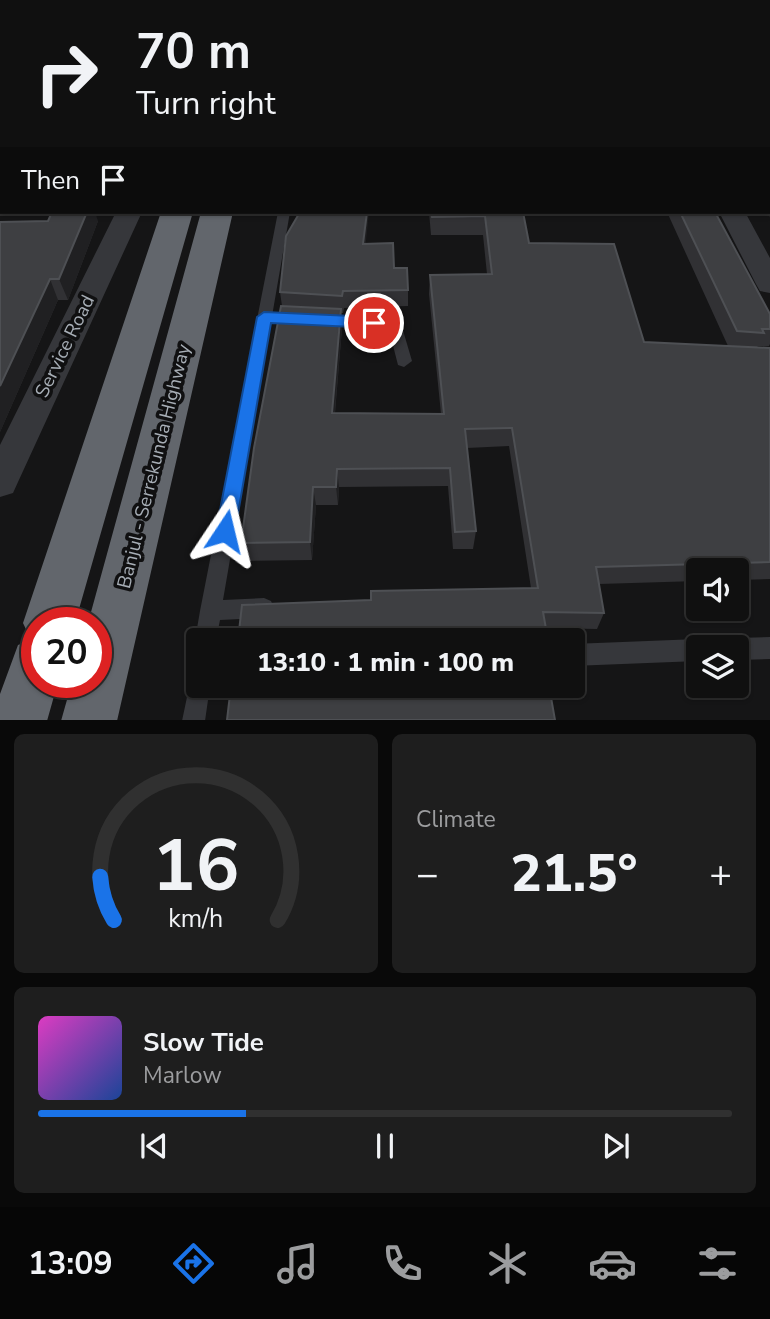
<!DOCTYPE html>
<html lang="en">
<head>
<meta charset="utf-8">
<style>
  :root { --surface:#101010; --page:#1e1e1e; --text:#f1f3f6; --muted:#9c9d9f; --line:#303030; --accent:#1a73e8 }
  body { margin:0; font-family:"Nunito Sans",sans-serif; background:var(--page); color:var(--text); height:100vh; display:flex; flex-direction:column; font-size:26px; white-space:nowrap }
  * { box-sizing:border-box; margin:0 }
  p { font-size:23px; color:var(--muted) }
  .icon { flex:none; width:38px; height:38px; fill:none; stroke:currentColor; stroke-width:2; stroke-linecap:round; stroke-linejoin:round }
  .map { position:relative; height:720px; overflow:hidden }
  .panel { display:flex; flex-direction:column; gap:14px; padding:14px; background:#090909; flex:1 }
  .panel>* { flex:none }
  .banner { position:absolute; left:0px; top:0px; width:770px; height:214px; box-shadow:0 2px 5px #0004,0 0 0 2px var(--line); background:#101010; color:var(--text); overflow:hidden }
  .tools { position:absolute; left:686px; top:558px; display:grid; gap:14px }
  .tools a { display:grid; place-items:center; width:63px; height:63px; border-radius:7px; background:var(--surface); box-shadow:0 2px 5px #0004,0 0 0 2px var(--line); font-size:35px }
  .speed { position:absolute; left:21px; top:607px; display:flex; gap:14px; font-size:35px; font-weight:700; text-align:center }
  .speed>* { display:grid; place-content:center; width:91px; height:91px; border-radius:50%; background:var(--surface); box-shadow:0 2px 5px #0004,0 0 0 2px var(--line); line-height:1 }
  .speed .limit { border:10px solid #d22; background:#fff; color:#111 }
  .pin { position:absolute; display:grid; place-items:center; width:60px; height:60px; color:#fff; margin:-30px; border:4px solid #fff; border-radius:50%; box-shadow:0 2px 7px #0007 }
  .me { position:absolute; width:77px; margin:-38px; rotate:10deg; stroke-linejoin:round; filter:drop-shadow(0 0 5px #0008) }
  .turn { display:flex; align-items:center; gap:24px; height:147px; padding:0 21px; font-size:32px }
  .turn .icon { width:91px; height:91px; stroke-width:2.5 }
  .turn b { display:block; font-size:49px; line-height:60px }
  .then { display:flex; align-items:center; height:66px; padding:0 21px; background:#0003; gap:14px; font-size:26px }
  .big { font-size:52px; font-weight:800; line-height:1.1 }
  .panel .tile { flex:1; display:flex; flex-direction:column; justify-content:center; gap:10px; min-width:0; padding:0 24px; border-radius:10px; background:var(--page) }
  .panel .dial { align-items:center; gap:0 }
  .dial svg { height:182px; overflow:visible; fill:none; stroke:var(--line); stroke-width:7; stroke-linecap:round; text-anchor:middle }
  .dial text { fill:var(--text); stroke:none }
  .song { display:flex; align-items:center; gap:21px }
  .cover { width:84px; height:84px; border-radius:10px; background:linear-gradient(135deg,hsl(310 70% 55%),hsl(220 70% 35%)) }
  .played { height:7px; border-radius:4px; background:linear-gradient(90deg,var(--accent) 30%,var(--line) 30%) }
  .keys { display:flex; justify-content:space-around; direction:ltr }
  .heat { display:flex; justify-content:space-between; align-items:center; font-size:38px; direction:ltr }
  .panel .tiles { flex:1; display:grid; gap:14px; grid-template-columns:1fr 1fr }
  .tile:last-child { grid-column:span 2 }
  .trip { position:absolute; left:186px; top:628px; width:399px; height:70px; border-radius:7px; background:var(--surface); box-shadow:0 2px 5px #0004,0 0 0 2px var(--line); font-weight:800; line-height:70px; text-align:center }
  .tab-bar { display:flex; height:112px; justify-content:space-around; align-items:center; background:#060606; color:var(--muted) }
  .tab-bar .icon { width:49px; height:49px }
  .tab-bar .active { color:var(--accent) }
  .tab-bar b { font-size:32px; color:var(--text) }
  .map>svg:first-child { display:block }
</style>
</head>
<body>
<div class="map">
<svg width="770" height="721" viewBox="0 0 770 721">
  <rect width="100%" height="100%" fill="#151516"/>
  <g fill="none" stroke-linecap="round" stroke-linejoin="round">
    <!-- lane -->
    <path fill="#36373b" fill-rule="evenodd" d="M 201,0 L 209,0 L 200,2 Z
      M 308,0 L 316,0 L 316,2 L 308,2 Z
      M 768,11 L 770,11 L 770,17 L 768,17 Z
      M 768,50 L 770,50 L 770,56 L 768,56 Z
      M 278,212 L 290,212 L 223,600 L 264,598 L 271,601 L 274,608 L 271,615 L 264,618 L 220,620 L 216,640 L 198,640 L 198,646 L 195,640 L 200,611 Z
      M 323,315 L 374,317 L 402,327 L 412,361 L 404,367 L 398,365 L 390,334 L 372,327 L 318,324 L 316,320 Z
      M 770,637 L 770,659 L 737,660 L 737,648 L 727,648 L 729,642 L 737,638 Z
      M 698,639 L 706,643 L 708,648 L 698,648 L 698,661 L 572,666 L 572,644 Z
      M 198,675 L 198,686 L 210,686 L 205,721 L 182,721 L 191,678 Z"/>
    <!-- street -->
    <path fill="#36373b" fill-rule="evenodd" d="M 603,0 L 621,0 L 621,2 L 604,2 Z
      M 768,185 L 770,185 L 770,199 L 768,199 Z
      M 0,198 L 2,212 L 9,212 L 0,214 Z
      M 116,212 L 142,212 L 18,482 L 13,493 L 0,497 L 0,445 Z
      M 719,212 L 745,212 L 770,258 L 770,293 L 760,291 L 756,284 Z"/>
    <!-- highway -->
    <path fill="#62666c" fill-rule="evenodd" d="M 234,0 L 254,0 L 233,2 Z
      M 161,212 L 193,212 L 75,623 L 37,623 L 37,682 L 58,682 L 47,721 L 0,721 L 0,694 L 18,645 L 31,640 L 23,623 Z
      M 201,212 L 233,212 L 117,721 L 61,721 L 72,682 L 96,682 L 96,623 L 88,623 Z"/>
  </g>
  <!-- wall -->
  <path fill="#313134" d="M 0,0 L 171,0 L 170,2 L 2,2 L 2,176 L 0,176 Z
    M 644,0 L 740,0 L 741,2 L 645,2 Z
    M 768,68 L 770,68 L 770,119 L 768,116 Z
    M 770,201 L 770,217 L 767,212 L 768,212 L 768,205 Z
    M 429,212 L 523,212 L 529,243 L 644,342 L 728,346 L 667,212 L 715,212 L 770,314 L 770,344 L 769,346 L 758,346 L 757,347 L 770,348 L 770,579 L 737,580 L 737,570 L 698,570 L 698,581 L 599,584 L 604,613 L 597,629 L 546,628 L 371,600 L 531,588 L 509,446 L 467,448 L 476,531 L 473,549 L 453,549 L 448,486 L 339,487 L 338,505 L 316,505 L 312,560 L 245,561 L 241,543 L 282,306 L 280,292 L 365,244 L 394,268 L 408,290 L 408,306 L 344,308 L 343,313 L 341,313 L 342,328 L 335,413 L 441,414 L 429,294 L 430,275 L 487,274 L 483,235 L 431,235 Z
    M 98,221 L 68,300 L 58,300 L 0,432 L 0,222 Z"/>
  <!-- shaded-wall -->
  <path fill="#202022" d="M 87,212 L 95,212 L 98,221 L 68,300 L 59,279 Z
    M 367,212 L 369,212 L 364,260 L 363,244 Z
    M 50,279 L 58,300 L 0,432 L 0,386 Z
    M 341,309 L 342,328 L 333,432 L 332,413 Z
    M 337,469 L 339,487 L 338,505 L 336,487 Z
    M 313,487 L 316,505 L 312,560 L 310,542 Z"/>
  <!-- building -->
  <path fill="#3e3f42" stroke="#4e5054" stroke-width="2" d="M 0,0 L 162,0 L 162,2 L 2,2 L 2,160 L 0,160 Z
    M 342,0 L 579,0 L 580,2 L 341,2 Z
    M 656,0 L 740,0 L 741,2 L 657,2 Z
    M 768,68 L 770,68 L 770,91 L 768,89 Z
    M 52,212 L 87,212 L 59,279 L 50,279 L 0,386 L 0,222 L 48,221 Z
    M 300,212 L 367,212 L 363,244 L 393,243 L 394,268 L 407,268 L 408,290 L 343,291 L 342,296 L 280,292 L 286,236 Z
    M 431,212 L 523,212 L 529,243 L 614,244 L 644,342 L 770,348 L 770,562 L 596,567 L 604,613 L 543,612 L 548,640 L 238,640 L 242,605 L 371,600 L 371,591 L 538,588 L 512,428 L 465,429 L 476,531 L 455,532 L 450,468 L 337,469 L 336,487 L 313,487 L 310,542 L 241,543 L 254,448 L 281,306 L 341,309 L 332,413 L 444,414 L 430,275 L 492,274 L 485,216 L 432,217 Z
    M 680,212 L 715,212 L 770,314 L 770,329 L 762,329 L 764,333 L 737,331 Z
    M 231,686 L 549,686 L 555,720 L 227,720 Z"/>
  <!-- route -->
  <path fill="#1a73e8" stroke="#114b97" stroke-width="2" d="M 264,312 L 374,317 L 382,323 L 374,328 L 271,323 L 235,531 L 232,537 L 225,539 L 218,537 L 216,531 L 257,317 Z"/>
  <g text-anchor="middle" stroke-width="7" stroke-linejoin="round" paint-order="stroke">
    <!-- street labels -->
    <g font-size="19" fill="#a7aeb6" stroke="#101011">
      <text transform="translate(64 346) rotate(-64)" y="7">Service Road</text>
      <text transform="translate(153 466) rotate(-76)" y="7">Banjul - Serrekunda Highway</text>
    </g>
  </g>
</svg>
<div class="tools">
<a><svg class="icon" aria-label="sound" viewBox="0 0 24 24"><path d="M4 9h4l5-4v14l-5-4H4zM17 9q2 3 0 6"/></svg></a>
<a><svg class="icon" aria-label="layers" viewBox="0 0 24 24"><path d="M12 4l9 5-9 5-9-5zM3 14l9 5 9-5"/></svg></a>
</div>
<div class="speed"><div class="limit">20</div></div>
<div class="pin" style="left:374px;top:323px;background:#d93025"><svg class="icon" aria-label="arrive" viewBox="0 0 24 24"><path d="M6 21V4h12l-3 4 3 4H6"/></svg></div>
<svg class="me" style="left:225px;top:531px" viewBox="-20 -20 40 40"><path d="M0-17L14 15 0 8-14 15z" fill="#1a73e8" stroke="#fff" stroke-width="4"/></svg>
<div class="trip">13:10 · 1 min · 100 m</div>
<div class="banner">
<div class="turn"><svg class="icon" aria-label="right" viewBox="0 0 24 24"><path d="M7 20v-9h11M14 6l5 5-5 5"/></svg><div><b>70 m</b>Turn right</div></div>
<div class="then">Then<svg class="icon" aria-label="arrive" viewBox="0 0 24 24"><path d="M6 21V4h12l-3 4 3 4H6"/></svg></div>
</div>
</div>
<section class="panel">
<div class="tiles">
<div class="tile dial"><svg viewBox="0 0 100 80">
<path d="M14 69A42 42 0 1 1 86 69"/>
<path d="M14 69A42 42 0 0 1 8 50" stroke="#1a73e8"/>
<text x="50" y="56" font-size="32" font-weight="700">16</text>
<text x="50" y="72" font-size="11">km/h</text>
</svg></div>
<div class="tile"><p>Climate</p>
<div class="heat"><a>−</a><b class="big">21.5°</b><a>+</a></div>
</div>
<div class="tile">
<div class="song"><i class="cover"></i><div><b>Slow Tide</b><p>Marlow</p></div></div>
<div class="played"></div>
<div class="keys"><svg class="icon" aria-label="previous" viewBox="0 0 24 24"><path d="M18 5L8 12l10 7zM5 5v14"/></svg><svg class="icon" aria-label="pause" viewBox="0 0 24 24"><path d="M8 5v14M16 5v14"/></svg><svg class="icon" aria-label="next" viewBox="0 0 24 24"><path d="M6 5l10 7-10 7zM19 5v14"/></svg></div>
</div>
</div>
</section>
<nav class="tab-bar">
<b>13:09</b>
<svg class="icon active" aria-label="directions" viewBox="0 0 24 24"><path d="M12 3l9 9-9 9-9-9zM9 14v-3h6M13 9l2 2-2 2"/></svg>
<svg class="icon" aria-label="music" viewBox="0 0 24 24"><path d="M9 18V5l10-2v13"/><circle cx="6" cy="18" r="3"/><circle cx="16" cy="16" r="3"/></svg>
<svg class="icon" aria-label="phone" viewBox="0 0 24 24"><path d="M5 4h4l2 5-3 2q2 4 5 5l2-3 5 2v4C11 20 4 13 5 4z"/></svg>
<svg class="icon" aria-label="climate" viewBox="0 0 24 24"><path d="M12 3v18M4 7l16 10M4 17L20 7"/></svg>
<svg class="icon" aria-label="car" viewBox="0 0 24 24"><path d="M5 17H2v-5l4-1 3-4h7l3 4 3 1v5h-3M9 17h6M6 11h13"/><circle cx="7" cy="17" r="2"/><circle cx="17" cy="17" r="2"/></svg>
<svg class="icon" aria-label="filters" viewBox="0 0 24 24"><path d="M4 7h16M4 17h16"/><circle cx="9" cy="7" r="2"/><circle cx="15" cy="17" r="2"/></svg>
</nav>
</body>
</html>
